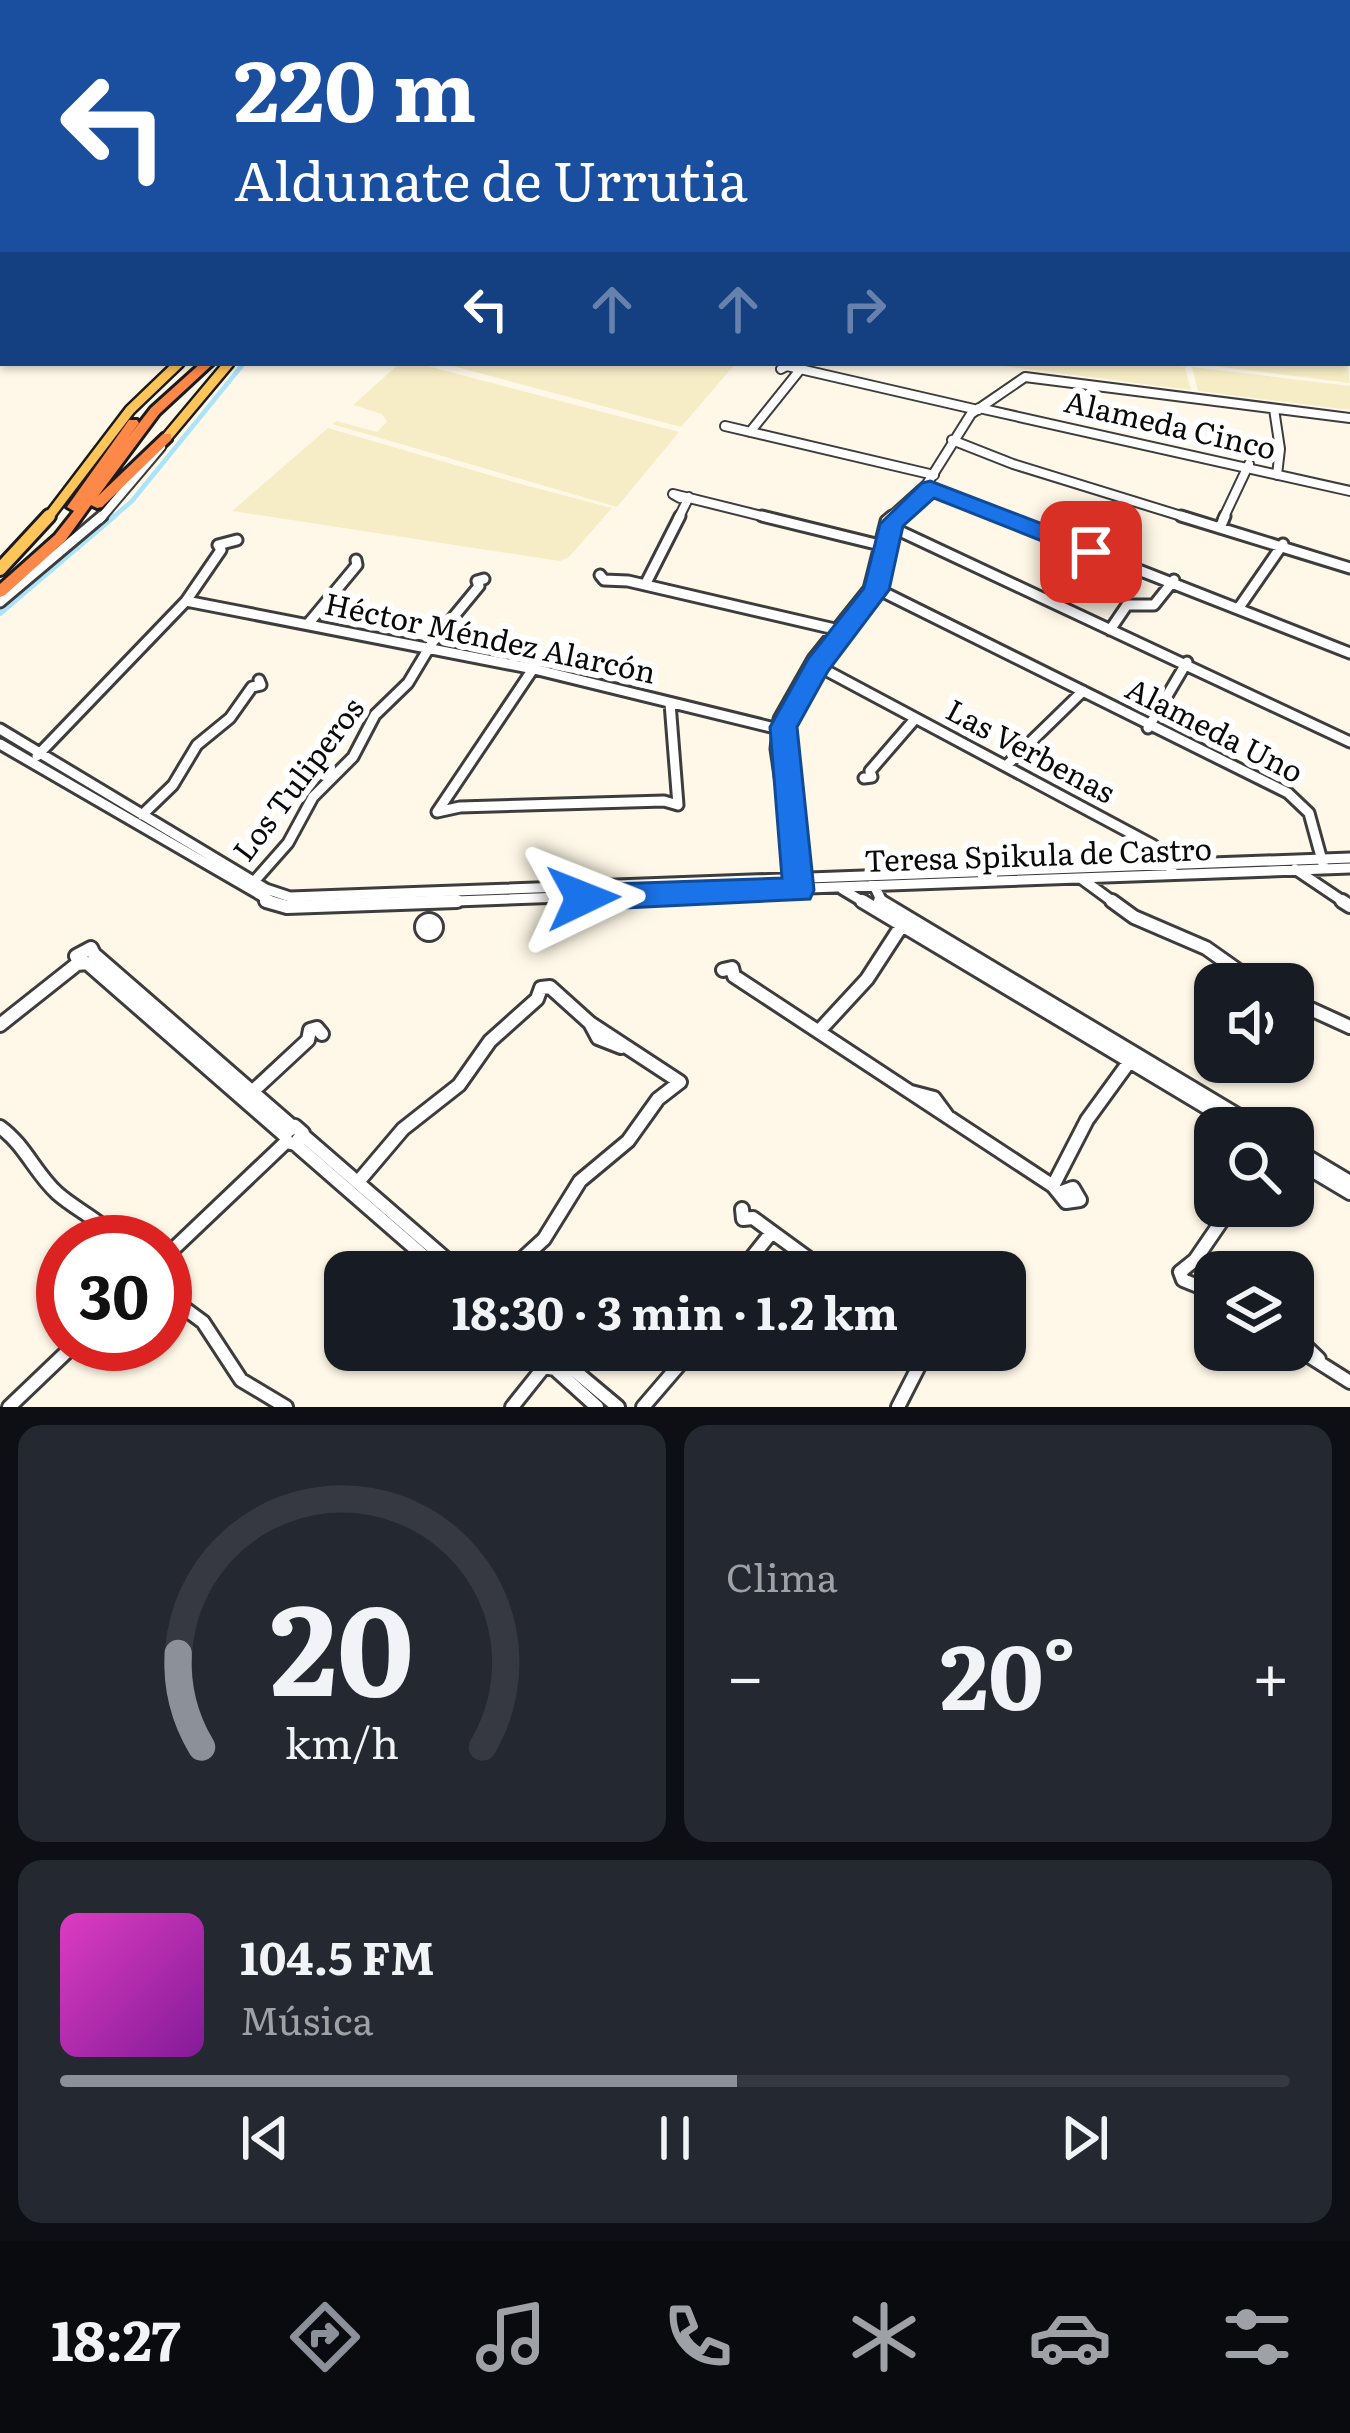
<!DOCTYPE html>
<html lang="es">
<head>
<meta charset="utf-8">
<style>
  :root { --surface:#171b24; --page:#242831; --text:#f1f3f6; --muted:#9ea1a6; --line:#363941; --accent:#8c9099 }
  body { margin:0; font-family:Literata,serif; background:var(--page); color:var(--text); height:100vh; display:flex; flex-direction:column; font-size:45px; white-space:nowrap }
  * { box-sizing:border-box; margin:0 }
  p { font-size:39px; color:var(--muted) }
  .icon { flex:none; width:66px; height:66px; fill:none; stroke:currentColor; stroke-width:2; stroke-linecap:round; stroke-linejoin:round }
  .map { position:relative; height:1407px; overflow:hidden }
  .drawer { display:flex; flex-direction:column; gap:18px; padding:18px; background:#0d0f14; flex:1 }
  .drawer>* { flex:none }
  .banner { position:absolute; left:0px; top:0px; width:1350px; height:366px; box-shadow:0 3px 9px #0004; background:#1a4fa0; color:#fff; overflow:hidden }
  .tools { position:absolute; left:1194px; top:963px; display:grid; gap:24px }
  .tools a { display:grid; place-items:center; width:120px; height:120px; border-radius:24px; background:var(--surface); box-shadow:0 3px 9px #0004; font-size:60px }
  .speed { position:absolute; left:36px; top:1215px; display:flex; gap:24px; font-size:60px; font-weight:700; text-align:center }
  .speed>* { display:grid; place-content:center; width:156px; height:156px; border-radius:50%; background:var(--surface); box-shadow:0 3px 9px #0004; line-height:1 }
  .speed .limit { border:18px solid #d22; background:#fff; color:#111 }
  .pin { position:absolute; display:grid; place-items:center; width:102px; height:102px; color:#fff; margin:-51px; border-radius:24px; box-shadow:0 6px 18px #0006 }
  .me { position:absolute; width:132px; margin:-66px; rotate:88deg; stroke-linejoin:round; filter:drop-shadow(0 0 9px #0008) }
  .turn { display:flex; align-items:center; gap:42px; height:252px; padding:0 36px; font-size:54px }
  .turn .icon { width:156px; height:156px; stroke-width:2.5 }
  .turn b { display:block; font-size:84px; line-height:102px }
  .lanes { display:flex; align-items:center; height:114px; padding:0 36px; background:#0003; justify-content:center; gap:60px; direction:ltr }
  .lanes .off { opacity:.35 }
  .big { font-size:90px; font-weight:700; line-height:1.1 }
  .drawer .card { flex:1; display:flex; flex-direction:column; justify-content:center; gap:18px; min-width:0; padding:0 42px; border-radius:24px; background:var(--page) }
  .drawer .dial { align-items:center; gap:0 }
  .dial svg { height:312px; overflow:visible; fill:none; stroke:var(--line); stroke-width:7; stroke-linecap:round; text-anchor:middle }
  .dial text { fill:var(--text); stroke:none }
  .song { display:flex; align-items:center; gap:36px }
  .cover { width:144px; height:144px; border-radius:18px; background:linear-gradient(135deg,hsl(310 70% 55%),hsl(290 70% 35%)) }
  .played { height:12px; border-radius:6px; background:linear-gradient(90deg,var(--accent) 55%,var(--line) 55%) }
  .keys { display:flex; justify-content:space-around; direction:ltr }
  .heat { display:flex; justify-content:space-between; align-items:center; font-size:66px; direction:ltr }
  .drawer .tiles { flex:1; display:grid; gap:18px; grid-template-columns:1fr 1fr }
  .card:last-child { grid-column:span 2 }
  .trip { position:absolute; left:324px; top:1251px; width:702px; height:120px; border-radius:24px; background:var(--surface); box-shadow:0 3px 9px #0004; font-weight:700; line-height:120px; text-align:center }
  .dock { display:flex; height:192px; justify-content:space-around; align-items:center; background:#090b0e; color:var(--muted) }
  .dock .icon { width:84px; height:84px }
  .dock .current { color:var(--accent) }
  .dock b { font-size:54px; color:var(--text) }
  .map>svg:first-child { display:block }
</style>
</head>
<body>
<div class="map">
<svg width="1350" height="1407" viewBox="0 0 1350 1407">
  <rect width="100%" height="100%" fill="#fff8e8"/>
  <!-- farmland -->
  <path fill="#f6edc6" d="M 1347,361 L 1350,383 L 1190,363 L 1347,363 Z
    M 400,363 L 416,363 L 679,432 L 617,507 L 332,424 L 336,421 L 377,432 L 387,422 L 382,414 L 353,405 Z
    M 442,363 L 736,363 L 681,427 Z
    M 978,363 L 1156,363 L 1185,367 L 1191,390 Z
    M 1192,367 L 1350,386 L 1350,410 L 1198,391 Z
    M 328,428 L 517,483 L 612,508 L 569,557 L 560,561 L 232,511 Z"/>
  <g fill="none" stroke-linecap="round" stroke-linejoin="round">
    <!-- stream -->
    <path stroke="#2ca3d5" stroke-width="3" d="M 743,0 L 765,3
      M 1145,0 L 1162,3"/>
    <!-- canal-far1 -->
    <path stroke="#a9e4fa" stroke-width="4.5" d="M 111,519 L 132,501 L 244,363"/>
    <!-- canal -->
    <path stroke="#a9e4fa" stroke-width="6" d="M 0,613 L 114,516"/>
    <defs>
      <path id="minor-far3" d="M 1208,3 L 1220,3
        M 1347,59 L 1350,64"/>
      <path id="minor-far2" d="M 781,369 L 787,366 L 978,410
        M 979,408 L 1350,491
        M 1274,409 L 1280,449 L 1277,475
        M 725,426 L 934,475
        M 750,432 L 799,371
        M 952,440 L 1013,464 L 1191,519
        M 925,486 L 1009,519
        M 680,498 L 673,494 L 774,519
        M 100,519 L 161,447
        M 678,519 L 689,497
        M 888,519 L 927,484 L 971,414 L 1025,377 L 1350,418
        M 1223,519 L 1249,464"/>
      <path id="minor-far1" d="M 762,516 L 884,546
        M 1001,516 L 1350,653
        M 1181,516 L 1350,568
        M 889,526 L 1350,742
        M 1220,528 L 1225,516
        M 600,575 L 604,580 L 628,581 L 839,630
        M 645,585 L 680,516
        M 871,586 L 1288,793 L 1309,813 L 1323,864
        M 876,591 L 888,531 L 897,516
        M 186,601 L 534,669 L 783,730
        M 0,602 L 102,516
        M 1238,609 L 1283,544
        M 308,624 L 357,565 L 356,560
        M 1110,630 L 1127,605 L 1154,605 L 1174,580
        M 816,665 L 1153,845 L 1172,870
        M 535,666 L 437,812 L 460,807 L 664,801 L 678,805 L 670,703
        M 1148,728 L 1187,662
        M 0,729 L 266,889 L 290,897 L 1350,858
        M 0,744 L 276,904
        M 37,756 L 186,601 L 221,550 L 218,545 L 237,540
        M 1006,766 L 1083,691
        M 864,778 L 872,777 L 870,771 L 915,719
        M 142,815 L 173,785 L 197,745 L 230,718 L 252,687 L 261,685 L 259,680
        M 1295,869 L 1347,904
        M 1082,879 L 1116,904
        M 873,883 L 883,904
        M 796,885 L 776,749 L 779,719 L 813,659 L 869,589 L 886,521 L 892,516
        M 800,885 L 783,730 L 813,672 L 840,637
        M 250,886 L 288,843 L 313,797 L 353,757 L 375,715 L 408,683 L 432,643 L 479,586 L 477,581 L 484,579
        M 842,889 L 867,904
        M 375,904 L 1350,868"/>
      <path id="minor" d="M 266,901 L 287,907 L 457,901
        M 862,901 L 1241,1128
        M 880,901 L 1259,1128
        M 1112,901 L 1134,917 L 1206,948 L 1257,984
        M 1342,901 L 1350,906
        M422 927a7 7 0 1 1 14 0a7 7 0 1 1-14 0Z
        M 94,954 L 293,1127
        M 79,963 L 76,956 L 91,948 L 94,954
        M 723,970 L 732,968 L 734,976 L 1053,1186 L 1066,1202 L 1080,1200 L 1073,1188 L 1062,1192
        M 1293,1001 L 1350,1027
        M 590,1023 L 598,1038 L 621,1047
        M 0,1025 L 77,964 L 87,963 L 284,1135
        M 819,1031 L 867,979 L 904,922
        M 253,1091 L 308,1040 L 310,1030 L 317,1028 L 322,1034
        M 911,1092 L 934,1098 L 948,1117
        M 295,1126 L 303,1133 L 295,1144 L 286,1142 L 285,1133 Z
        M 0,1127 C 25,1145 35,1173 57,1193 C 77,1211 102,1220 118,1242
        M 303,1135 L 461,1272
        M 295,1144 L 442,1272
        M 1293,1148 L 1350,1182
        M 1293,1159 L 1350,1193
        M 358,1182 L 403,1129 L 459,1085 L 490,1041 L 537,999 L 541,988 L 550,987 L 590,1023 L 680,1082 L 658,1099 L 628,1141 L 580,1181 L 544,1239 L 508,1272
        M 1053,1186 L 1087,1120 L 1132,1058
        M 742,1209 L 743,1219 L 753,1218 L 827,1272
        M 165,1257 L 286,1142
        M 740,1272 L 772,1232
        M 1215,1293 L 1183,1280 L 1180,1272 L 1195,1260 L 1232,1206
        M 165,1294 L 203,1322 L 241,1380 L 286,1407
        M 1293,1334 L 1319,1359
        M 1293,1346 L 1350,1382
        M 546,1350 L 541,1359 L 544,1367 L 555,1369 L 597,1407
        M 562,1360 L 618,1407
        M 9,1407 L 75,1344
        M 512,1407 L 544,1367
        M 643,1407 L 692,1350
        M 898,1407 L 922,1360 L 938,1350"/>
      <path id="major-far1" d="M 167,437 L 229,363
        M 47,519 L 130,410 L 179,363"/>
      <path id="major" d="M 0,569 L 49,516"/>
      <path id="highway" d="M 120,0 L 128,0 L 128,3 L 120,3 Z
        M 628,0 L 636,0 L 633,3 L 625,3 Z
        M 1347,302 L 1350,302 L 1350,308 L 1347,308 Z
        M 201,363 L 214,363 L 159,414 L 98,496 L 163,434 L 171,434 L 171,440 L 102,507 L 97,508 L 91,505 L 65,541 L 5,595 L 0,597 L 0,584 L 55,535 L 74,511 L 67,507 L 129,420 L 137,420 L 139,423 L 127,439 L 151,408 Z"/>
    </defs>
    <!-- minor-far3 casing -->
    <use href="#minor-far3" stroke="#3d3d3d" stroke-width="8"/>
    <!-- minor-far2 casing -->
    <use href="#minor-far2" stroke="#3d3d3d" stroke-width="12"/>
    <!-- minor-far1 casing -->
    <use href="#minor-far1" stroke="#3d3d3d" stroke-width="15"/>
    <!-- minor casing -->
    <use href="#minor" stroke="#3d3d3d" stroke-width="18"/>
    <!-- major-far1 casing -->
    <use href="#major-far1" stroke="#1b1b1b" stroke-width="14"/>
    <!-- major casing -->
    <use href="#major" stroke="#1b1b1b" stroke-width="18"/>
    <!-- highway casing -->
    <use href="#highway" stroke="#1b1b1b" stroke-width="6"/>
    <!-- minor-far3 -->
    <use href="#minor-far3" stroke="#fff" stroke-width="4.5"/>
    <!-- minor-far2 -->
    <use href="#minor-far2" stroke="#fff" stroke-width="8"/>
    <!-- minor-far1 -->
    <use href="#minor-far1" stroke="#fff" stroke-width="9"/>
    <!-- minor -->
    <use href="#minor" stroke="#fff" stroke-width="12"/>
    <!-- major-far1 -->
    <use href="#major-far1" stroke="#ffc558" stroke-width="9"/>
    <!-- major -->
    <use href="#major" stroke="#ffc558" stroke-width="12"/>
    <!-- highway -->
    <use href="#highway" fill="#fe8847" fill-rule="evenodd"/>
  </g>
  <!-- route -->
  <path fill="#1a73e8" stroke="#114b97" stroke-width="3" d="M 930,481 L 1100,546 L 1103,552 L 1100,557 L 1082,557 L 934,498 L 903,526 L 889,590 L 828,671 L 797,727 L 814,890 L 810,899 L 583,910 L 572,907 L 568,898 L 572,889 L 583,885 L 782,878 L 770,727 L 808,659 L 864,588 L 880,524 L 922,483 Z"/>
  <g text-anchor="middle" stroke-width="12" stroke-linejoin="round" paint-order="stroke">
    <!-- street labels -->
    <g font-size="30" fill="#0a0a0a" stroke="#fff">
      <text transform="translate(1170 426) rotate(13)" y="10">Alameda Cinco</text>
      <text transform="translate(490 639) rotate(12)" y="10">Héctor Méndez Alarcón</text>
      <text transform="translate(1214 731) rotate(27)" y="10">Alameda Uno</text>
      <text transform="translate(1030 752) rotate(28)" y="10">Las Verbenas</text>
      <text transform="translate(299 780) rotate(-53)" y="10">Los Tuliperos</text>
      <text transform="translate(1038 856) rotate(-2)" y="10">Teresa Spikula de Castro</text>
    </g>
  </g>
</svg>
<div class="tools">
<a><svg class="icon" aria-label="sound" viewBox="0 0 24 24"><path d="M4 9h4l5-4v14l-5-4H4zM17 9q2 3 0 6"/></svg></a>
<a><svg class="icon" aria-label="search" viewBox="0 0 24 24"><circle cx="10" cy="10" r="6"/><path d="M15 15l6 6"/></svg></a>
<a><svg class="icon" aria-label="layers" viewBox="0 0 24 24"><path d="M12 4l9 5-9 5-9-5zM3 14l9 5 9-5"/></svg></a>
</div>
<div class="speed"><div class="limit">30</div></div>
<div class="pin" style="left:1091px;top:552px;background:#d93025"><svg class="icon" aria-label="arrive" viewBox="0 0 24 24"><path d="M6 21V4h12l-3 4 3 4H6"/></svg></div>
<svg class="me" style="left:583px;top:898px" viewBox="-20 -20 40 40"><path d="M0-17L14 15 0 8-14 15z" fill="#1a73e8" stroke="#fff" stroke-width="4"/></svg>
<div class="trip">18:30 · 3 min · 1.2 km</div>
<div class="banner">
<div class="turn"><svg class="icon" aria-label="left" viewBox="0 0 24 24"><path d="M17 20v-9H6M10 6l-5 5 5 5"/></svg><div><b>220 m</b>Aldunate de Urrutia</div></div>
<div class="lanes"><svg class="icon" aria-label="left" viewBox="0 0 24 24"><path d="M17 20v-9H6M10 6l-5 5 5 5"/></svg><svg class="icon off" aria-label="ahead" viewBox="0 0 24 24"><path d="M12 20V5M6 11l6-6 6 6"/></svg><svg class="icon off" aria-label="ahead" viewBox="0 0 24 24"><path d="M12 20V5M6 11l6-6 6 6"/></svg><svg class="icon off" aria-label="right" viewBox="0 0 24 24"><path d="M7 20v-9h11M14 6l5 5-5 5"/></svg></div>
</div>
</div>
<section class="drawer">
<div class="tiles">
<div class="card dial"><svg viewBox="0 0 100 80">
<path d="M14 69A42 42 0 1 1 86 69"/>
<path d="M14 69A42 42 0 0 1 8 45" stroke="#8c9099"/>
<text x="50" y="56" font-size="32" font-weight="700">20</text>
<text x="50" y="72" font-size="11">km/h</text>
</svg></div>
<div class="card"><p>Clima</p>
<div class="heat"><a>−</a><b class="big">20°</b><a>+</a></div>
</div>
<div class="card">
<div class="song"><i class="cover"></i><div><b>104.5 FM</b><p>Música</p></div></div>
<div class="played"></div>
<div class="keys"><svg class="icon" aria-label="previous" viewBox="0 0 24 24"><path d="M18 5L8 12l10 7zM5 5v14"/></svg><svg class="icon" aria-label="pause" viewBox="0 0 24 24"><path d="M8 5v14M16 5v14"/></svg><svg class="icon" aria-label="next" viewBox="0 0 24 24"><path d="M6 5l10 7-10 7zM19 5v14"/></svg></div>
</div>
</div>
</section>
<nav class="dock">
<b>18:27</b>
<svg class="icon current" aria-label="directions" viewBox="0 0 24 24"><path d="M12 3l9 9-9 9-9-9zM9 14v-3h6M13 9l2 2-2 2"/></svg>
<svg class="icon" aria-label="music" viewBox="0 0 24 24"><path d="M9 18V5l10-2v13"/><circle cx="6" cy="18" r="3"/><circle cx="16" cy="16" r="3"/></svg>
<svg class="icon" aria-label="phone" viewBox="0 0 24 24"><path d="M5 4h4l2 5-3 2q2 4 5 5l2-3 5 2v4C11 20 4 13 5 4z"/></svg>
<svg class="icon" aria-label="climate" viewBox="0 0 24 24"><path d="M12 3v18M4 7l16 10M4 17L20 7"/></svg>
<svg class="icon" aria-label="car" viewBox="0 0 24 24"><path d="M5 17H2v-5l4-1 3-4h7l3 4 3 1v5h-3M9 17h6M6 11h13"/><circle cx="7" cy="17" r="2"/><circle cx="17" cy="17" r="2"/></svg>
<svg class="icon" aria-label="filters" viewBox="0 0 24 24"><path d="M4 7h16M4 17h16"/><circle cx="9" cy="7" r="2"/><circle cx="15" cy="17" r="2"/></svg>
</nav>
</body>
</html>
